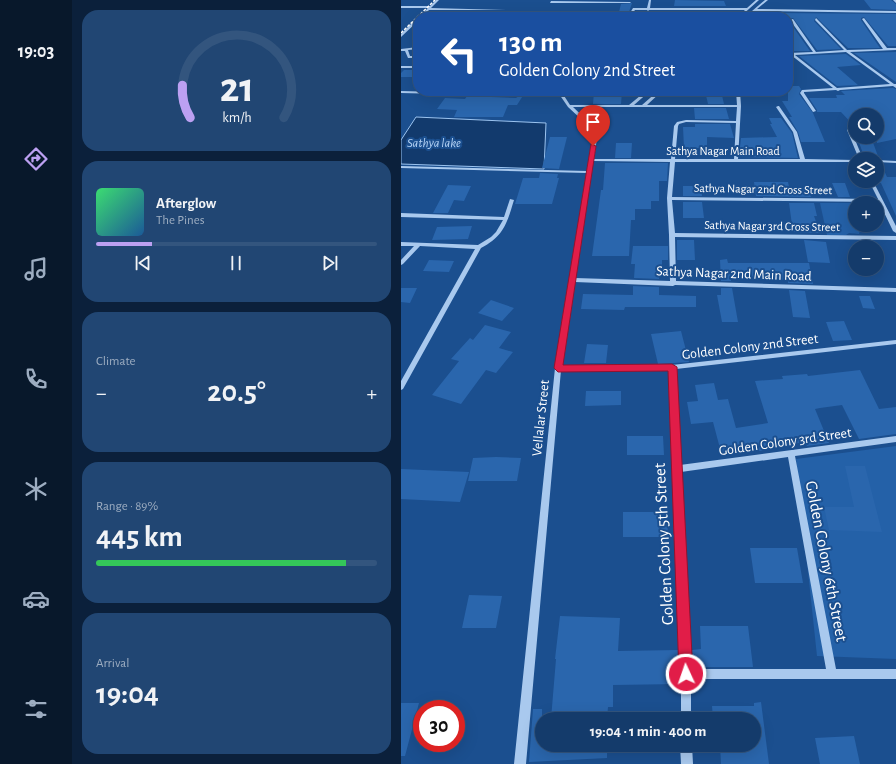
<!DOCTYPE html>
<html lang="en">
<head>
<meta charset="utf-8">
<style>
  :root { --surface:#143b6b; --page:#214673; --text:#f1f3f6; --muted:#9dadc1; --line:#33557e; --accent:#bca0f2 }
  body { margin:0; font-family:"Alegreya Sans",sans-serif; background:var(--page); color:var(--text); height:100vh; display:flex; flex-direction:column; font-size:15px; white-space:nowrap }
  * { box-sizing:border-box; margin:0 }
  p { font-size:13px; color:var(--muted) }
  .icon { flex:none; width:22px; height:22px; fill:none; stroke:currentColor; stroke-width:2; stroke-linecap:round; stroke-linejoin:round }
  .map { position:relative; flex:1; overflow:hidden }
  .details { display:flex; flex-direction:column; gap:10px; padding:10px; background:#0b203b; width:329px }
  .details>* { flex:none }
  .banner { position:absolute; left:12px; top:12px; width:380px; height:84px; border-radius:16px; box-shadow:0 4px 16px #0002,0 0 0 1px var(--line); background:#1a4fa0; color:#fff; overflow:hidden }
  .fabs { position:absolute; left:447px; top:108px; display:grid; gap:8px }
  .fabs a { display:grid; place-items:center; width:36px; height:36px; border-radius:50%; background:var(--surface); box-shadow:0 4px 16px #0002,0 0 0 1px var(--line); font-size:20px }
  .speed { position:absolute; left:12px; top:700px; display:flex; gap:8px; font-size:20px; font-weight:700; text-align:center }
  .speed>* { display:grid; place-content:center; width:52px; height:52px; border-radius:50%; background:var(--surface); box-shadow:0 4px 16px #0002,0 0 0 1px var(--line); line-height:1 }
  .speed .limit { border:6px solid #d22; background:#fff; color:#111 }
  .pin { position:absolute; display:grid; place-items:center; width:34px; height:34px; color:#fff; margin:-41px -17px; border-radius:50% 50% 50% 0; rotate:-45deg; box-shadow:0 0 4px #0007 }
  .pin .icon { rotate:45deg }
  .me { position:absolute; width:44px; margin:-22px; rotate:357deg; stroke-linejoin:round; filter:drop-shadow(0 0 3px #0008) }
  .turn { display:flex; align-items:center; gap:14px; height:84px; padding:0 20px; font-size:18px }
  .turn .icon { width:52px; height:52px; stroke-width:2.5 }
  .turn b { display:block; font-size:28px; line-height:34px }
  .big { font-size:30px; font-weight:700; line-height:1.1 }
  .details .card { flex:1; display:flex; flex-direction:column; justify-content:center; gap:6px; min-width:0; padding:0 14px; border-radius:16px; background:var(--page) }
  .details .dial { align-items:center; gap:0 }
  .dial svg { height:104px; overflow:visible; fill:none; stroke:var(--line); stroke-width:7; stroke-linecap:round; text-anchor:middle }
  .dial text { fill:var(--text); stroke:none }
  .song { display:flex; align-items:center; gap:12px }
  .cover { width:48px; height:48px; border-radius:6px; background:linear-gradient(135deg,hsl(140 70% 55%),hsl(210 70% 35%)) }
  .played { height:4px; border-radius:2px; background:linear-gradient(90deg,var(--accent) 20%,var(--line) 20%) }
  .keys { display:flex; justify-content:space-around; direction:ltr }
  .heat { display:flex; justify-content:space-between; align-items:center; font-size:22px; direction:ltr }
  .charge { height:6px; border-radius:3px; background:linear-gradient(90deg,#34c759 89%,var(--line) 0) }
  .trip { position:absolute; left:134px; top:712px; width:226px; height:40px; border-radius:20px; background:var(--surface); box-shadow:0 4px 16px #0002,0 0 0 1px var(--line); font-weight:700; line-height:40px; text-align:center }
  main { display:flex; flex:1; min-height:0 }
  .dock { display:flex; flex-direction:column; width:72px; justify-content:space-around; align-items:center; background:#08182b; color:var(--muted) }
  .dock .icon { width:28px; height:28px }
  .dock .on { color:var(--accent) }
  .dock b { font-size:18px; color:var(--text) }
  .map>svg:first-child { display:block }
</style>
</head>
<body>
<main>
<nav class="dock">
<b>19:03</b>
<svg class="icon on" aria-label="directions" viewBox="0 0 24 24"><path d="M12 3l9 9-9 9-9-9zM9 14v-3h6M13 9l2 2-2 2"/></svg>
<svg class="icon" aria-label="music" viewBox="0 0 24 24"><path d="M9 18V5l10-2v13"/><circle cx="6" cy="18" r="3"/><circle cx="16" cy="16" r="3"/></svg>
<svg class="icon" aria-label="phone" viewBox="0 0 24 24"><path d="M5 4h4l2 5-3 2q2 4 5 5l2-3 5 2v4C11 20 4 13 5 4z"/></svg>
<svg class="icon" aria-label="climate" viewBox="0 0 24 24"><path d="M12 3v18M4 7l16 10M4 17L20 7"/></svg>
<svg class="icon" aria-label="car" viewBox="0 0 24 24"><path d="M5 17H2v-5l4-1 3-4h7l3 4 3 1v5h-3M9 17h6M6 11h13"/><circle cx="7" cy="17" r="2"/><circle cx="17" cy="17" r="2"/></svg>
<svg class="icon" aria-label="filters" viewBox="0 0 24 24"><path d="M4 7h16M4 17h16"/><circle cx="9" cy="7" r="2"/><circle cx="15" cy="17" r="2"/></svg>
</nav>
<section class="details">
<div class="card dial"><svg viewBox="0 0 100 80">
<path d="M14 69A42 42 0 1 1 86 69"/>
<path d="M14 69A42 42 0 0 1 8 44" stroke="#bca0f2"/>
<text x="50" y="56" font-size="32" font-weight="700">21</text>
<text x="50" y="72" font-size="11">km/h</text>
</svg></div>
<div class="card">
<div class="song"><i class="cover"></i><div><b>Afterglow</b><p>The Pines</p></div></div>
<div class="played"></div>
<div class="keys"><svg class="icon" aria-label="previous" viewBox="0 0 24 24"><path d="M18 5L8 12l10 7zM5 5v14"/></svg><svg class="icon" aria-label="pause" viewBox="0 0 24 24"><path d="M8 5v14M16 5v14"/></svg><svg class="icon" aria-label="next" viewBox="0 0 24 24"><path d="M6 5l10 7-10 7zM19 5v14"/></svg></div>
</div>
<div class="card"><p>Climate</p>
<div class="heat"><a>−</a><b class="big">20.5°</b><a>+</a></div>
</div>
<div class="card"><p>Range · 89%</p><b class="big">445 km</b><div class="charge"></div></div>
<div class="card"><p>Arrival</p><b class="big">19:04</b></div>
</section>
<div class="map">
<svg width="495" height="764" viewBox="0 0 495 764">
  <rect width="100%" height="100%" fill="#1b4f8f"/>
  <!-- green -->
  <path fill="#2461a8" d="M 419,203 L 454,203 L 454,225 L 462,225 L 460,226 L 458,234 L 448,233 L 445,235 L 426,235 Z
    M 495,446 L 495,659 L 416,656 L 395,459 Z"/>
  <!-- water -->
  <path fill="#123a6d" stroke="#9cc4f0" d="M 15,117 L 145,123 L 143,169 L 0,164 L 0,140 Z"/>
  <!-- building -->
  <path fill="#2a66ad" d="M 274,0 L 323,1 L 325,6 L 273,6 Z
    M 463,0 L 490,0 L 495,4 L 495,10 L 470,9 Z
    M 231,3 L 228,12 L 218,12 L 220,4 Z
    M 273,12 L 328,12 L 329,14 L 323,15 L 325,17 L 272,16 Z
    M 376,13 L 495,14 L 495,46 L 487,46 L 463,17 L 460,18 L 460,20 L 479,48 L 447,48 L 415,17 L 413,21 L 440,49 L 416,50 L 392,18 L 389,19 L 388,21 L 409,51 L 393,51 L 387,43 L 387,17 L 379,17 Z
    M 495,52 L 495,82 L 453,53 Z
    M 445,54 L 460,65 L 436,67 L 457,85 L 436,86 L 398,56 Z
    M 3,70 L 17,70 L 17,77 L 0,77 L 0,73 Z
    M 387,86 L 398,86 L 400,89 L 398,94 L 412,113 L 424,142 L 400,142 L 397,132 L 388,117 L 391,117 L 381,101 L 387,101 Z
    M 492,88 L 495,89 L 495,139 L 476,143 L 476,115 L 454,115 L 454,127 L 440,112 L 416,112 L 416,110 L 408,98 L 436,98 L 435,95 L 444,95 L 440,91 Z
    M 69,91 L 125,91 L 116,105 L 107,105 L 102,117 L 53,117 L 56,110 L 36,109 L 44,98 L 64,99 L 66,96 L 115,98 L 118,96 L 115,92 Z
    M 304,91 L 320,91 L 323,104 L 307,104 Z
    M 193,92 L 221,92 L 220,104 L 192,104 Z
    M 293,108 L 325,108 L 328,119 L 294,119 Z
    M 368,118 L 380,118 L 391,133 L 397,158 L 341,157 L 339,147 L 340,138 L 376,137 L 369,124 L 371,124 Z
    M 294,124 L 329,124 L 333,138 L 306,137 L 306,148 L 283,148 L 282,127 L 294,127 Z
    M 149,137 L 166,137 L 158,169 L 141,168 Z
    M 456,137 L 470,137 L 478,159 L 464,159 Z
    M 215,143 L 231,143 L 230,158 L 214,158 Z
    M 204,163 L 267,163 L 266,181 L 258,181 L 258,201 L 250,201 L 250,209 L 234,209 L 234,220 L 230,220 L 228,256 L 191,256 L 200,190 L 202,190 Z
    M 476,164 L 480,164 L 486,177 L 495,177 L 495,216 L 480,183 L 475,183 L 474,181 L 476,181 Z
    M 139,173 L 157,174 L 156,178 L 158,178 L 151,204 L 114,204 L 122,178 L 138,178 Z
    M 353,182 L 387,182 L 388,187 L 407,187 L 410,197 L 355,196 Z
    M 431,183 L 444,183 L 449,197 L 437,197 Z
    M 47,185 L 70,186 L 63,201 L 53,200 L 47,213 L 32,213 Z
    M 282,186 L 300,186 L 301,196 L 282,196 Z
    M 282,202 L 301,202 L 303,218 L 282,218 Z
    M 388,203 L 413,203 L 416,216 L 413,216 L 419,233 L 392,232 Z
    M 71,226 L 67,239 L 31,240 L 36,227 Z
    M 276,240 L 293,240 L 294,260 L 276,260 Z
    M 403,240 L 425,242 L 429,263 L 407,262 Z
    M 232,246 L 267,246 L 267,260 L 261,260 L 261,265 L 258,265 L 258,279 L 233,278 L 234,264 L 230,264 Z
    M 326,259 L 327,263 L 408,263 L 412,284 L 387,283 L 387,280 L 330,279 L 330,281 L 320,281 L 319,260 Z
    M 28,260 L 53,261 L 48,272 L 22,271 Z
    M 232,286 L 258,287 L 258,295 L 295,296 L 295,307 L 224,307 L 223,310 L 180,309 L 182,294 L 232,295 Z
    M 0,288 L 16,288 L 9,303 L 0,302 Z
    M 320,288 L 331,288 L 337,322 L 321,322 L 316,295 L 320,295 Z
    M 388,290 L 404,291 L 409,318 L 392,317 Z
    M 458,296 L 469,296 L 474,309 L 462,308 Z
    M 90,300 L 113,308 L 101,321 L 77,313 Z
    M 443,321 L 451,340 L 432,341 L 425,322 Z
    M 84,325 L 110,332 L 98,348 L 112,352 L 95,373 L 85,370 L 60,404 L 31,395 L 58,361 L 50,359 L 69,338 L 72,340 Z
    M 280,331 L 288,362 L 257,364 L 250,334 Z
    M 186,344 L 207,345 L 205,363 L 183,363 Z
    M 459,370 L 478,409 L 495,407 L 495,434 L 458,439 L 441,405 L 419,408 L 414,409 L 428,443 L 406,446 L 404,442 L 364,448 L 365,450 L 321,456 L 312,422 L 290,424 L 286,402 L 297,401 L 294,385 L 313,383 L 317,400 L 327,399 L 335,428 L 367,423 L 354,381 L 382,379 L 381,376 L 406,374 L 407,376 Z
    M 185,391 L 220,391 L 220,405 L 184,406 Z
    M 226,436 L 262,436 L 263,455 L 226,455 Z
    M 95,457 L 120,458 L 116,481 L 67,481 L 72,458 Z
    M 444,466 L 464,466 L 481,532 L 428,530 L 423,507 L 453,507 Z
    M 0,469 L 68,472 L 59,502 L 0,499 Z
    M 222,512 L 266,512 L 267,537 L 222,537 Z
    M 349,548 L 396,548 L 402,583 L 354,583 Z
    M 68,595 L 101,596 L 95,628 L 61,628 Z
    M 159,616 L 219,618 L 217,651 L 278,650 L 278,684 L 212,685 L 212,707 L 207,707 L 206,719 L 150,719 L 155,659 L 154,659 Z
    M 299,626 L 347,626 L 352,667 L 291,667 L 291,650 L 300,649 Z
    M 360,702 L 368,764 L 320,764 L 319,745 L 353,745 L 353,719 L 312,719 L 311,706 L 353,706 L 353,703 Z
    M 0,703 L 18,703 L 4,756 L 0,756 Z
    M 132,709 L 141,709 L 141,745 L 206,745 L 206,758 L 128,762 Z
    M 453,736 L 459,764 L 419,764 L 414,738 Z"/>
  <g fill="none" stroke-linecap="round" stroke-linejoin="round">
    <!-- minor -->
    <path fill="#a9c9ee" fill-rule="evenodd" d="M 35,0 L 38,0 L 30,8 L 105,10 L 28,10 L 21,17 L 18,17 L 27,8 L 0,8 L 0,6 L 29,6 Z
      M 248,0 L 250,0 L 249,8 L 346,8 L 355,0 L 358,0 L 339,17 L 336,17 L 344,10 L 248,10 L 247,11 L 246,10 L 234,10 L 230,15 L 146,14 L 229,13 L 232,8 L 246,8 Z
      M 364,0 L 367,0 L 356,9 L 495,11 L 495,13 L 354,11 L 347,17 L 344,17 Z
      M 492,0 L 495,0 L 495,3 Z
      M 150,1 L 229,2 L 230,3 L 149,3 Z
      M 16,18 L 17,18 L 17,21 L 0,37 L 0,34 Z
      M 415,18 L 446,50 L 482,49 L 461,19 L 463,18 L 486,48 L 495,48 L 495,50 L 449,52 L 493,84 L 495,84 L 495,88 L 492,86 L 439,90 L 437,91 L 435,90 L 403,92 L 403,93 L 415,111 L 412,112 L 399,93 L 401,90 L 432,88 L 390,55 L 387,55 L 387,53 L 412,52 L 389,20 L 392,19 L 415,52 L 443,50 L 414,20 ZM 445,52 L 489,84 L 436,88 L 394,55 Z
      M 17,47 L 17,49 L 7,50 L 9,56 L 17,56 L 17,58 L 7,58 L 4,51 L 0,51 L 0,49 Z
      M 0,66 L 17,66 L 17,68 L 0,68 Z
      M 0,91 L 115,94 L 117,95 L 115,96 L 0,93 Z
      M 156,91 L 160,91 L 169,105 L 228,105 L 245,91 L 249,91 L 233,105 L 241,105 L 257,91 L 261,91 L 246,105 L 336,105 L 335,91 L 339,91 L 340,106 L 337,159 L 399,159 L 392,132 L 375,107 L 377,106 L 378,106 L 396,132 L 404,159 L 454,160 L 454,162 L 274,162 L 271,197 L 477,199 L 468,181 L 472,181 L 495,226 L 495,233 L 492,231 L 478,202 L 271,200 L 274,233 L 495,236 L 495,240 L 274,237 L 275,281 L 495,288 L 495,292 L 274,285 L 272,286 L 174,282 L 161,365 L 271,365 L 495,340 L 495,344 L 275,369 L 279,465 L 495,436 L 495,442 L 394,456 L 435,669 L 495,669 L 495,679 L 290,679 L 290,719 L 280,719 L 280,674 L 268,370 L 160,370 L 125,764 L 113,764 L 154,368 L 186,173 L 0,168 L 0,166 L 186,171 L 193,131 L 167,107 ZM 172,107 L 336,107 L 335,121 L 285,120 L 276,122 L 273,126 L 270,159 L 193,159 L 197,131 ZM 285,122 L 335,123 L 333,159 L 274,159 L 277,126 L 278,124 ZM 192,161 L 269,162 L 266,198 L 268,235 L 269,281 L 174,278 ZM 387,457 L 425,669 L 290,669 L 280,472 Z
      M 447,129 L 450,130 L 462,159 L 458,159 L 446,130 Z
      M 476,160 L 495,161 L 495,163 L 476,162 Z
      M 109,199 L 113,200 C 106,223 103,236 80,248 L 2,389 L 0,390 L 0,381 L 74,249 L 19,246 L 2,264 L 0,265 L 0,260 L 13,246 L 0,246 L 0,242 L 77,245 L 90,237 L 95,232 L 102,220 L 0,217 L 0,213 L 103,217 Z
      M 279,745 L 291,745 L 292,764 L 280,764 Z"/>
    <!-- rail -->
    <path stroke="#fff" stroke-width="1.5" stroke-dasharray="3 1.5" stroke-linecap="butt" d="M 0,33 L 34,0"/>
  </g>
  <!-- route -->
  <path fill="#e11d48" stroke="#92132f" d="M 190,144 L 195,146 L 162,365 L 271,364 L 276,367 L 292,674 L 290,679 L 285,681 L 280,679 L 278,674 L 267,371 L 157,372 L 153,368 Z"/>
  <g text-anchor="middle" stroke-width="4" stroke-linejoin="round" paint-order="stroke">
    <!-- far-street labels -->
    <g font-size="12" fill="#fff" stroke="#1b4f8f">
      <text x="322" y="155">Sathya Nagar Main Road</text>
      <text transform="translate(362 189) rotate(1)" y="4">Sathya Nagar 2nd Cross Street</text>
      <text transform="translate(371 226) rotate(1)" y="4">Sathya Nagar 3rd Cross Street</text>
    </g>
    <!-- far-water labels -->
    <g font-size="13" font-style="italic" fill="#b5d3f5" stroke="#1b4f8f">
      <text x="33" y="147">Sathya lake</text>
    </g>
    <!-- street labels -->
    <g font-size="14" fill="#fff" stroke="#1b4f8f">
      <text transform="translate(333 273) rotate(2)" y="5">Sathya Nagar 2nd Main Road</text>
      <text transform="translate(349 346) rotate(-7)" y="5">Golden Colony 2nd Street</text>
      <text transform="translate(139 418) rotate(-84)" y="5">Vellalar Street</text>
      <text transform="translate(384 441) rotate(-8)" y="5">Golden Colony 3rd Street</text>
    </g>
    <!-- near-street labels -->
    <g font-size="17" fill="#fff" stroke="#1b4f8f">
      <text transform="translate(262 544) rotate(-93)" y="6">Golden Colony 5th Street</text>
      <text transform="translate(426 561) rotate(79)" y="6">Golden Colony 6th Street</text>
    </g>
  </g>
</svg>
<div class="fabs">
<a><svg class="icon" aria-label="search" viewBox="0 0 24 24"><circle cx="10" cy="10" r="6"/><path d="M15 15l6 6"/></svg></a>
<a><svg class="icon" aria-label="layers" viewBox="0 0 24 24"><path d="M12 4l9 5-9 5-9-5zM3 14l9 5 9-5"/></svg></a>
<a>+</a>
<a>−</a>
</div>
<div class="speed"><div class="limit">30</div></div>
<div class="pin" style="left:192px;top:146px;background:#d93025"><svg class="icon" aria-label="arrive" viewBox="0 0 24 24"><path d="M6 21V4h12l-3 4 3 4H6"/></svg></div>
<svg class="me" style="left:285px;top:674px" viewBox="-20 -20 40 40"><circle r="17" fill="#e11d48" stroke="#fff" stroke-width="3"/><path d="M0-11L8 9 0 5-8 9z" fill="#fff"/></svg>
<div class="trip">19:04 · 1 min · 400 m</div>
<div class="banner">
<div class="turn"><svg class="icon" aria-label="left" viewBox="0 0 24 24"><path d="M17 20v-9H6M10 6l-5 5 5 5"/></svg><div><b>130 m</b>Golden Colony 2nd Street</div></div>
</div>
</div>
</main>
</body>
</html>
